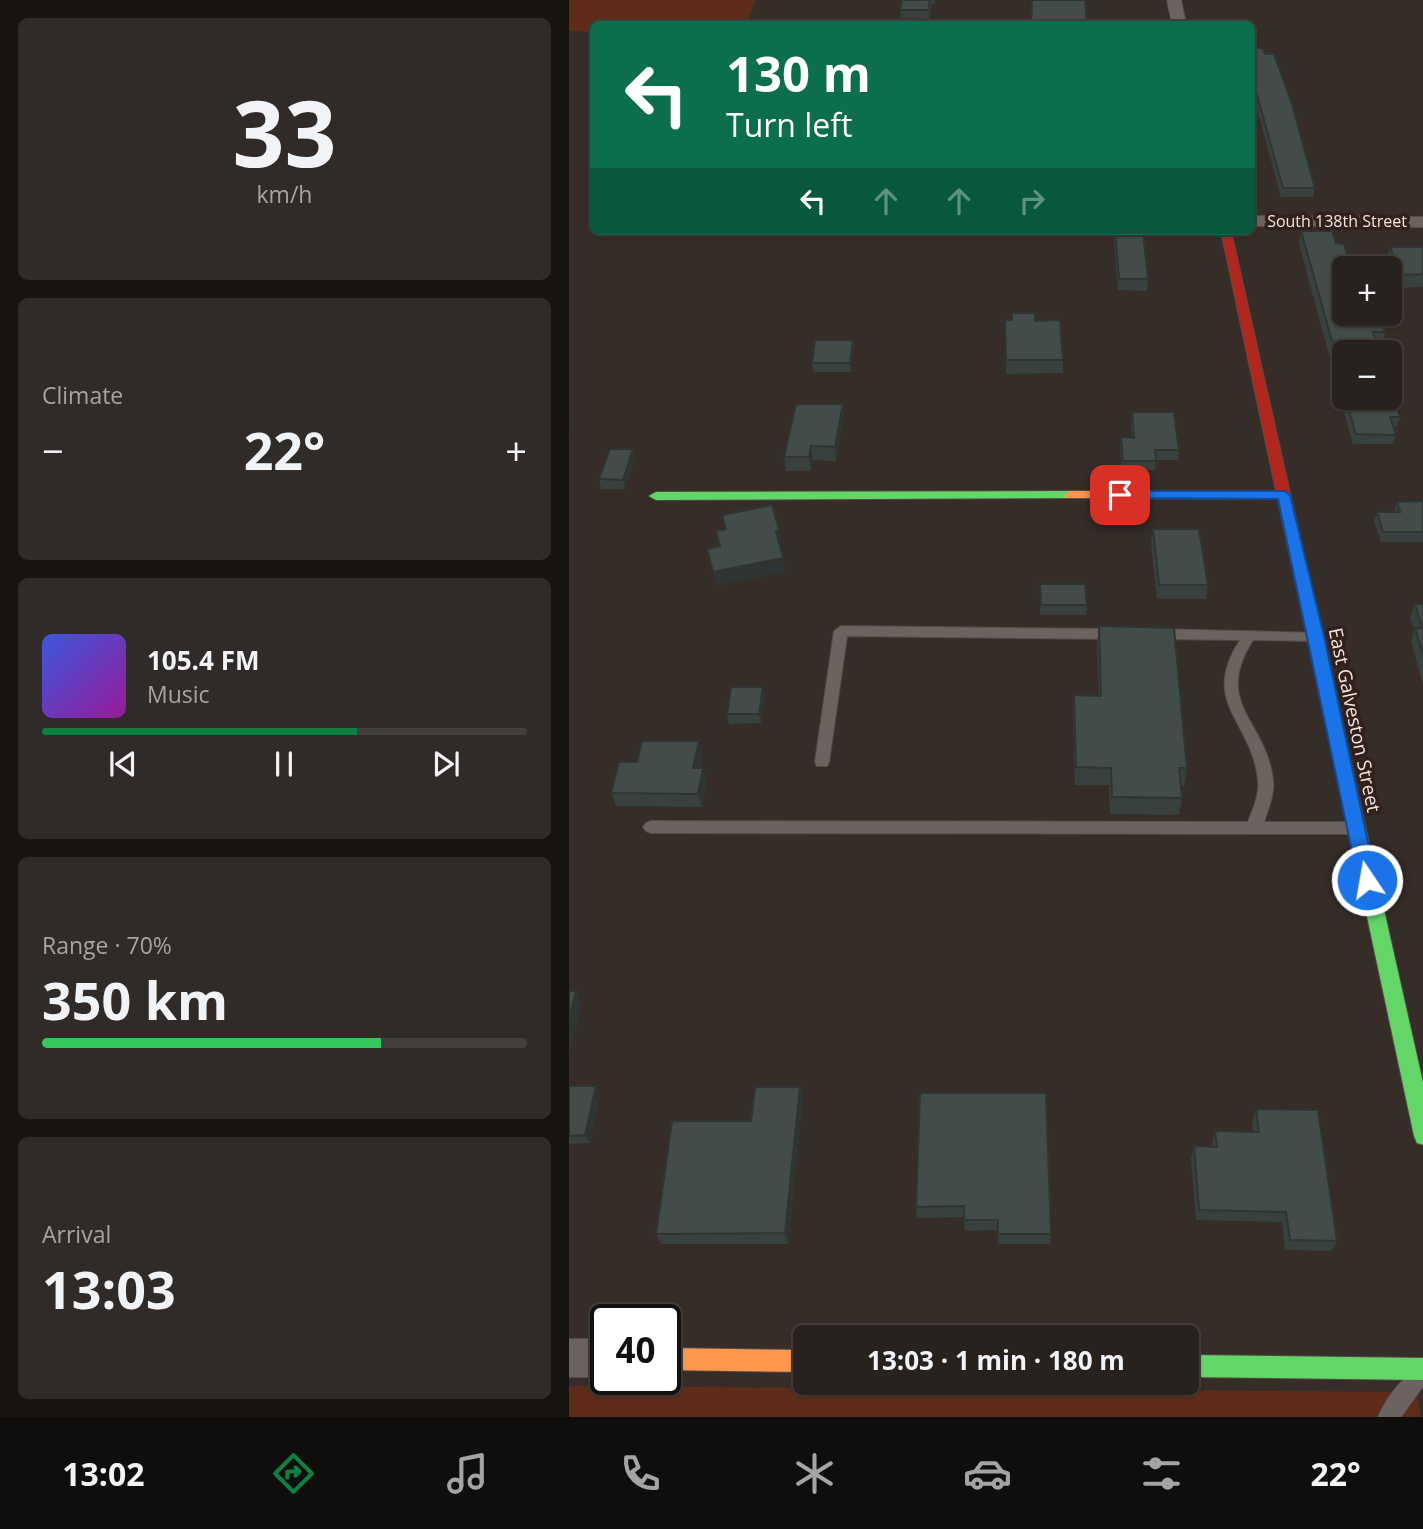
<!DOCTYPE html>
<html lang="en">
<head>
<meta charset="utf-8">
<style>
  :root { --surface:#28221f; --page:#302a28; --text:#f1f3f6; --muted:#a5a4a4; --line:#443f3d; --accent:#0b8043 }
  body { margin:0; font-family:"Open Sans",sans-serif; background:var(--page); color:var(--text); height:100vh; display:flex; flex-direction:column; font-size:26px; white-space:nowrap }
  * { box-sizing:border-box; margin:0 }
  p { font-size:23px; color:var(--muted) }
  .icon { flex:none; width:38px; height:38px; fill:none; stroke:currentColor; stroke-width:2; stroke-linecap:round; stroke-linejoin:round }
  .map { position:relative; flex:1; overflow:hidden }
  .sheet { display:flex; flex-direction:column; gap:18px; padding:18px; background:#161311; width:569px }
  .sheet>* { flex:none }
  .hud { position:absolute; left:21px; top:21px; width:665px; height:214px; border-radius:10px; box-shadow:0 2px 5px #0004,0 0 0 2px var(--line); background:#0b6e4f; color:#fff; overflow:hidden }
  .fabs { position:absolute; left:763px; top:256px; display:grid; gap:14px }
  .fabs a { display:grid; place-items:center; width:70px; height:70px; border-radius:10px; background:var(--surface); box-shadow:0 2px 5px #0004,0 0 0 2px var(--line); font-size:35px }
  .speed { position:absolute; left:21px; top:1304px; display:flex; gap:14px; font-size:35px; font-weight:700; text-align:center }
  .speed>* { display:grid; place-content:center; width:91px; height:91px; border-radius:50%; background:var(--surface); box-shadow:0 2px 5px #0004,0 0 0 2px var(--line); line-height:1 }
  .speed .limit { border:4px solid #111; border-radius:10px; background:#fff; color:#111 }
  .pin { position:absolute; display:grid; place-items:center; width:60px; height:60px; color:#fff; margin:-30px; border-radius:14px; box-shadow:0 4px 10px #0006 }
  .me { position:absolute; width:77px; margin:-38px; rotate:348deg; stroke-linejoin:round; filter:drop-shadow(0 0 5px #0008) }
  .turn { display:flex; align-items:center; gap:24px; height:147px; padding:0 21px; font-size:32px }
  .turn .icon { width:91px; height:91px; stroke-width:2.5 }
  .turn b { display:block; font-size:49px; line-height:60px }
  .lanes { display:flex; align-items:center; height:66px; padding:0 21px; background:#0003; justify-content:center; gap:35px; direction:ltr }
  .lanes .off { opacity:.35 }
  .big { font-size:52px; font-weight:700; line-height:1.1 }
  .sheet .tile { flex:1; display:flex; flex-direction:column; justify-content:center; gap:10px; min-width:0; padding:0 24px; border-radius:10px; background:var(--page) }
  .sheet .dial { align-items:center; gap:0 }
  .dial b { font-size:91px; line-height:1 }
  .song { display:flex; align-items:center; gap:21px }
  .cover { width:84px; height:84px; border-radius:10px; background:linear-gradient(135deg,hsl(230 70% 55%),hsl(300 70% 35%)) }
  .played { height:7px; border-radius:4px; background:linear-gradient(90deg,var(--accent) 65%,var(--line) 65%) }
  .keys { display:flex; justify-content:space-around; direction:ltr }
  .heat { display:flex; justify-content:space-between; align-items:center; font-size:38px; direction:ltr }
  .charge { height:10px; border-radius:5px; background:linear-gradient(90deg,#34c759 70%,var(--line) 0) }
  .trip { position:absolute; left:224px; top:1325px; width:406px; height:70px; border-radius:10px; background:var(--surface); box-shadow:0 2px 5px #0004,0 0 0 2px var(--line); font-weight:700; line-height:70px; text-align:center }
  .tabs { display:flex; height:112px; justify-content:space-around; align-items:center; background:#100e0c; color:var(--muted) }
  .tabs .icon { width:49px; height:49px }
  .tabs .current { color:var(--accent) }
  .tabs b { font-size:32px; color:var(--text) }
  main { display:flex; flex:1; min-height:0 }
  .map>svg:first-child { display:block }
</style>
</head>
<body>
<main>
<section class="sheet">
<div class="tile dial"><b>33</b><p>km/h</p></div>
<div class="tile"><p>Climate</p>
<div class="heat"><a>−</a><b class="big">22°</b><a>+</a></div>
</div>
<div class="tile">
<div class="song"><i class="cover"></i><div><b>105.4 FM</b><p>Music</p></div></div>
<div class="played"></div>
<div class="keys"><svg class="icon" aria-label="previous" viewBox="0 0 24 24"><path d="M18 5L8 12l10 7zM5 5v14"/></svg><svg class="icon" aria-label="pause" viewBox="0 0 24 24"><path d="M8 5v14M16 5v14"/></svg><svg class="icon" aria-label="next" viewBox="0 0 24 24"><path d="M6 5l10 7-10 7zM19 5v14"/></svg></div>
</div>
<div class="tile"><p>Range · 70%</p><b class="big">350 km</b><div class="charge"></div></div>
<div class="tile"><p>Arrival</p><b class="big">13:03</b></div>
</section>
<div class="map">
<svg width="855" height="1417" viewBox="0 0 855 1417">
  <rect width="100%" height="100%" fill="#362d29"/>
  <!-- green -->
  <path fill="#5f2c1a" d="M 0,0 L 186,0 L 178,24 L 24,24 L 24,32 L 0,31 Z
    M 0,1386 L 847,1392 L 852,1417 L 0,1417 Z"/>
  <g fill="none" stroke-linecap="round" stroke-linejoin="round">
    <defs>
      <path id="lane" d="M 272,626 L 546,629 L 553,634 L 546,639 L 278,636 L 260,762 L 258,766 L 248,766 L 246,762 L 265,631 Z
        M 587,629 L 751,633 L 753,636 L 746,641 L 684,640 C 643,705 697,719 704,780 C 706,794 699,809 695,822 L 785,822 L 790,824 L 793,828 L 790,832 L 785,834 L 82,833 L 77,831 L 74,827 L 77,823 L 82,821 L 679,822 C 684,809 691,794 689,780 C 683,720 630,704 671,640 L 587,639 L 580,634 Z
        M 845,1373 L 852,1376 L 855,1385 L 832,1417 L 809,1417 C 815,1403 830,1379 845,1373 Z"/>
      <path id="street" d="M 598,0 L 612,0 L 617,24 L 603,24 Z
        M 682,216 L 855,217 L 855,227 L 682,226 Z
        M 0,1339 L 37,1339 L 37,1377 L 0,1377 Z"/>
      <path id="fast" d="M 502,491 L 509,495 L 507,498 L 87,500 L 80,496 L 87,492 Z
        M 721,520 L 728,524 L 855,1087 L 855,1145 L 848,1143 L 845,1136 L 714,524 Z
        M 618,1355 L 855,1358 L 855,1380 L 618,1377 Z"/>
      <path id="slow" d="M 502,491 L 714,491 L 721,495 L 714,499 L 497,498 L 495,495 Z
        M 96,1348 L 236,1350 L 236,1372 L 96,1370 Z"/>
      <path id="jam" d="M 652,231 L 662,231 L 728,524 L 721,528 L 714,524 Z"/>
    </defs>
    <!-- lane casing -->
    <use href="#lane" stroke="#544b48" stroke-width="2"/>
    <!-- street casing -->
    <use href="#street" stroke="#544b48" stroke-width="2"/>
    <!-- fast casing -->
    <use href="#fast" stroke="#544b48" stroke-width="2"/>
    <!-- slow casing -->
    <use href="#slow" stroke="#544b48" stroke-width="2"/>
    <!-- jam casing -->
    <use href="#jam" stroke="#544b48" stroke-width="2"/>
    <!-- lane -->
    <use href="#lane" fill="#6b635f" fill-rule="evenodd"/>
    <!-- street -->
    <use href="#street" fill="#6b635f" fill-rule="evenodd"/>
    <!-- fast -->
    <use href="#fast" fill="#63d668" fill-rule="evenodd"/>
    <!-- slow -->
    <use href="#slow" fill="#ff974d" fill-rule="evenodd"/>
    <!-- jam -->
    <use href="#jam" fill="#b3261e" fill-rule="evenodd"/>
  </g>
  <!-- wall -->
  <path fill="#39413e" d="M 333,0 L 366,0 L 366,4 L 362,4 L 360,19 L 332,18 L 331,10 Z
    M 682,48 L 696,54 L 746,188 L 744,197 L 712,197 L 682,87 Z
    M 544,231 L 574,231 L 579,279 L 578,291 L 549,290 Z
    M 732,231 L 775,313 L 816,332 L 813,345 L 806,345 L 805,352 L 775,352 L 775,355 L 760,355 L 730,244 Z
    M 821,247 L 854,247 L 854,287 L 828,288 L 818,260 Z
    M 436,320 L 466,321 L 494,360 L 494,373 L 437,374 Z
    M 284,340 L 285,349 L 282,372 L 244,372 L 243,363 Z
    M 774,391 L 831,417 L 828,427 L 824,427 L 827,435 L 824,444 L 784,444 L 772,401 Z
    M 274,404 L 275,418 L 267,461 L 244,460 L 242,471 L 217,471 L 215,457 Z
    M 563,412 L 610,450 L 609,460 L 587,460 L 586,470 L 553,470 L 551,447 L 552,437 L 563,438 L 562,421 Z
    M 64,449 L 67,458 L 56,489 L 32,489 L 30,479 Z
    M 854,501 L 854,542 L 812,542 L 805,521 L 808,512 L 825,512 L 828,502 Z
    M 584,529 L 639,585 L 637,599 L 588,599 L 582,543 Z
    M 471,584 L 518,605 L 517,615 L 471,615 Z
    M 846,604 L 854,604 L 854,684 L 842,642 L 845,630 L 841,618 Z
    M 530,626 L 618,768 L 615,786 L 611,786 L 613,798 L 610,815 L 541,814 L 540,785 L 506,785 L 504,713 L 505,695 L 530,696 L 528,644 Z
    M 194,687 L 196,696 L 192,723 L 160,724 L 158,714 Z
    M 133,755 L 131,768 L 134,768 L 138,781 L 133,807 L 47,806 L 42,793 L 68,762 Z
    M 0,1086 L 31,1094 L 21,1143 L 0,1144 Z
    M 231,1087 L 234,1099 L 219,1244 L 92,1244 L 87,1234 L 182,1121 Z
    M 351,1093 L 482,1234 L 481,1244 L 429,1244 L 429,1230 L 396,1231 L 395,1217 L 348,1218 L 347,1207 Z
    M 687,1109 L 768,1241 L 763,1251 L 716,1250 L 713,1222 L 627,1220 L 622,1158 L 625,1146 L 643,1147 L 643,1143 L 646,1131 L 684,1132 L 683,1121 Z"/>
  <!-- shaded-wall -->
  <path fill="#2e3532" d="M 284,340 L 285,349 L 282,372 L 281,363 Z
    M 274,404 L 275,418 L 267,461 L 266,447 Z
    M 2,415 L 4,424 L 0,437 L 0,420 Z
    M 242,446 L 244,460 L 242,471 L 240,457 Z
    M 64,449 L 67,458 L 56,489 L 54,480 Z
    M 210,530 L 213,544 L 209,545 L 207,531 Z
    M 214,558 L 217,572 L 147,586 L 144,572 Z
    M 194,687 L 196,696 L 192,723 L 190,714 Z
    M 130,741 L 133,755 L 128,781 L 124,768 Z
    M 134,768 L 138,781 L 133,807 L 129,794 Z
    M 7,991 L 12,1004 L 0,1059 L 0,1020 Z
    M 27,1086 L 31,1094 L 21,1143 L 16,1135 Z
    M 231,1087 L 234,1099 L 219,1244 L 216,1233 Z"/>
  <!-- building -->
  <path fill="#424c48" stroke="#2e3532" stroke-width="2" d="M 333,0 L 361,0 L 359,10 L 331,10 Z
    M 463,0 L 516,0 L 518,24 L 462,24 Z
    M 682,48 L 693,48 L 696,54 L 705,54 L 723,104 L 746,188 L 714,188 L 682,74 Z
    M 546,231 L 574,231 L 579,279 L 550,279 Z
    M 732,231 L 763,231 L 767,243 L 775,244 L 782,268 L 775,268 L 775,313 L 809,313 L 816,332 L 804,332 L 807,341 L 763,341 Z
    M 821,247 L 854,247 L 854,274 L 831,275 Z
    M 443,313 L 466,313 L 466,321 L 491,320 L 494,360 L 437,360 L 436,320 L 443,320 Z
    M 246,340 L 284,340 L 281,363 L 243,363 Z
    M 821,391 L 822,391 L 831,417 L 821,417 L 827,435 L 787,434 L 776,397 L 821,397 Z
    M 227,404 L 274,404 L 266,447 L 242,446 L 240,457 L 215,457 Z
    M 563,412 L 605,412 L 610,450 L 586,450 L 587,461 L 554,461 L 552,437 L 565,438 Z
    M 41,449 L 64,449 L 54,480 L 30,479 Z
    M 854,501 L 854,532 L 814,532 L 808,512 L 831,512 L 828,502 Z
    M 203,505 L 210,530 L 207,531 L 214,558 L 144,572 L 138,549 L 151,546 L 147,531 L 157,529 L 153,515 Z
    M 584,529 L 630,529 L 639,585 L 590,585 Z
    M 471,584 L 516,584 L 518,605 L 472,605 Z
    M 846,604 L 854,604 L 854,655 L 846,628 L 853,628 Z
    M 530,626 L 605,628 L 618,768 L 610,768 L 613,798 L 543,797 L 542,768 L 507,767 L 505,695 L 532,696 Z
    M 162,687 L 194,687 L 190,714 L 158,714 Z
    M 73,741 L 130,741 L 124,768 L 134,768 L 129,794 L 42,793 L 50,762 L 68,762 Z
    M 0,991 L 7,991 L 0,1020 Z
    M 0,1086 L 27,1086 L 16,1135 L 0,1136 Z
    M 186,1087 L 231,1087 L 216,1233 L 87,1234 L 103,1121 L 182,1121 Z
    M 351,1093 L 477,1093 L 482,1234 L 429,1234 L 429,1220 L 395,1220 L 395,1206 L 347,1207 Z
    M 687,1109 L 749,1110 L 768,1241 L 721,1240 L 717,1212 L 630,1210 L 625,1146 L 648,1147 L 646,1131 L 690,1132 Z"/>
  <!-- route -->
  <path fill="#1a73e8" stroke="#114b97" stroke-width="2" d="M 551,491 L 715,491 L 721,495 L 755,636 L 807,880 L 804,885 L 798,887 L 791,885 L 789,880 L 709,499 L 546,498 L 544,495 Z"/>
  <g text-anchor="middle" stroke-width="7" stroke-linejoin="round" paint-order="stroke">
    <!-- far-street labels -->
    <g font-size="16" fill="#f1e5e0" stroke="#32201a">
      <text x="768" y="227">South 138th Street</text>
    </g>
    <!-- street labels -->
    <g font-size="19" fill="#f1e5e0" stroke="#32201a">
      <text transform="translate(786 720) rotate(78)" y="7">East Galveston Street</text>
    </g>
  </g>
</svg>
<div class="fabs">
<a>+</a>
<a>−</a>
</div>
<div class="speed"><div class="limit">40</div></div>
<div class="pin" style="left:551px;top:495px;background:#d93025"><svg class="icon" aria-label="arrive" viewBox="0 0 24 24"><path d="M6 21V4h12l-3 4 3 4H6"/></svg></div>
<svg class="me" style="left:798px;top:880px" viewBox="-20 -20 40 40"><circle r="17" fill="#1a73e8" stroke="#fff" stroke-width="3"/><path d="M0-11L8 9 0 5-8 9z" fill="#fff"/></svg>
<div class="trip">13:03 · 1 min · 180 m</div>
<div class="hud">
<div class="turn"><svg class="icon" aria-label="left" viewBox="0 0 24 24"><path d="M17 20v-9H6M10 6l-5 5 5 5"/></svg><div><b>130 m</b>Turn left</div></div>
<div class="lanes"><svg class="icon" aria-label="left" viewBox="0 0 24 24"><path d="M17 20v-9H6M10 6l-5 5 5 5"/></svg><svg class="icon off" aria-label="ahead" viewBox="0 0 24 24"><path d="M12 20V5M6 11l6-6 6 6"/></svg><svg class="icon off" aria-label="ahead" viewBox="0 0 24 24"><path d="M12 20V5M6 11l6-6 6 6"/></svg><svg class="icon off" aria-label="right" viewBox="0 0 24 24"><path d="M7 20v-9h11M14 6l5 5-5 5"/></svg></div>
</div>
</div>
</main>
<nav class="tabs">
<b>13:02</b>
<svg class="icon current" aria-label="directions" viewBox="0 0 24 24"><path d="M12 3l9 9-9 9-9-9zM9 14v-3h6M13 9l2 2-2 2"/></svg>
<svg class="icon" aria-label="music" viewBox="0 0 24 24"><path d="M9 18V5l10-2v13"/><circle cx="6" cy="18" r="3"/><circle cx="16" cy="16" r="3"/></svg>
<svg class="icon" aria-label="phone" viewBox="0 0 24 24"><path d="M5 4h4l2 5-3 2q2 4 5 5l2-3 5 2v4C11 20 4 13 5 4z"/></svg>
<svg class="icon" aria-label="climate" viewBox="0 0 24 24"><path d="M12 3v18M4 7l16 10M4 17L20 7"/></svg>
<svg class="icon" aria-label="car" viewBox="0 0 24 24"><path d="M5 17H2v-5l4-1 3-4h7l3 4 3 1v5h-3M9 17h6M6 11h13"/><circle cx="7" cy="17" r="2"/><circle cx="17" cy="17" r="2"/></svg>
<svg class="icon" aria-label="filters" viewBox="0 0 24 24"><path d="M4 7h16M4 17h16"/><circle cx="9" cy="7" r="2"/><circle cx="15" cy="17" r="2"/></svg>
<b>22°</b>
</nav>
</body>
</html>
